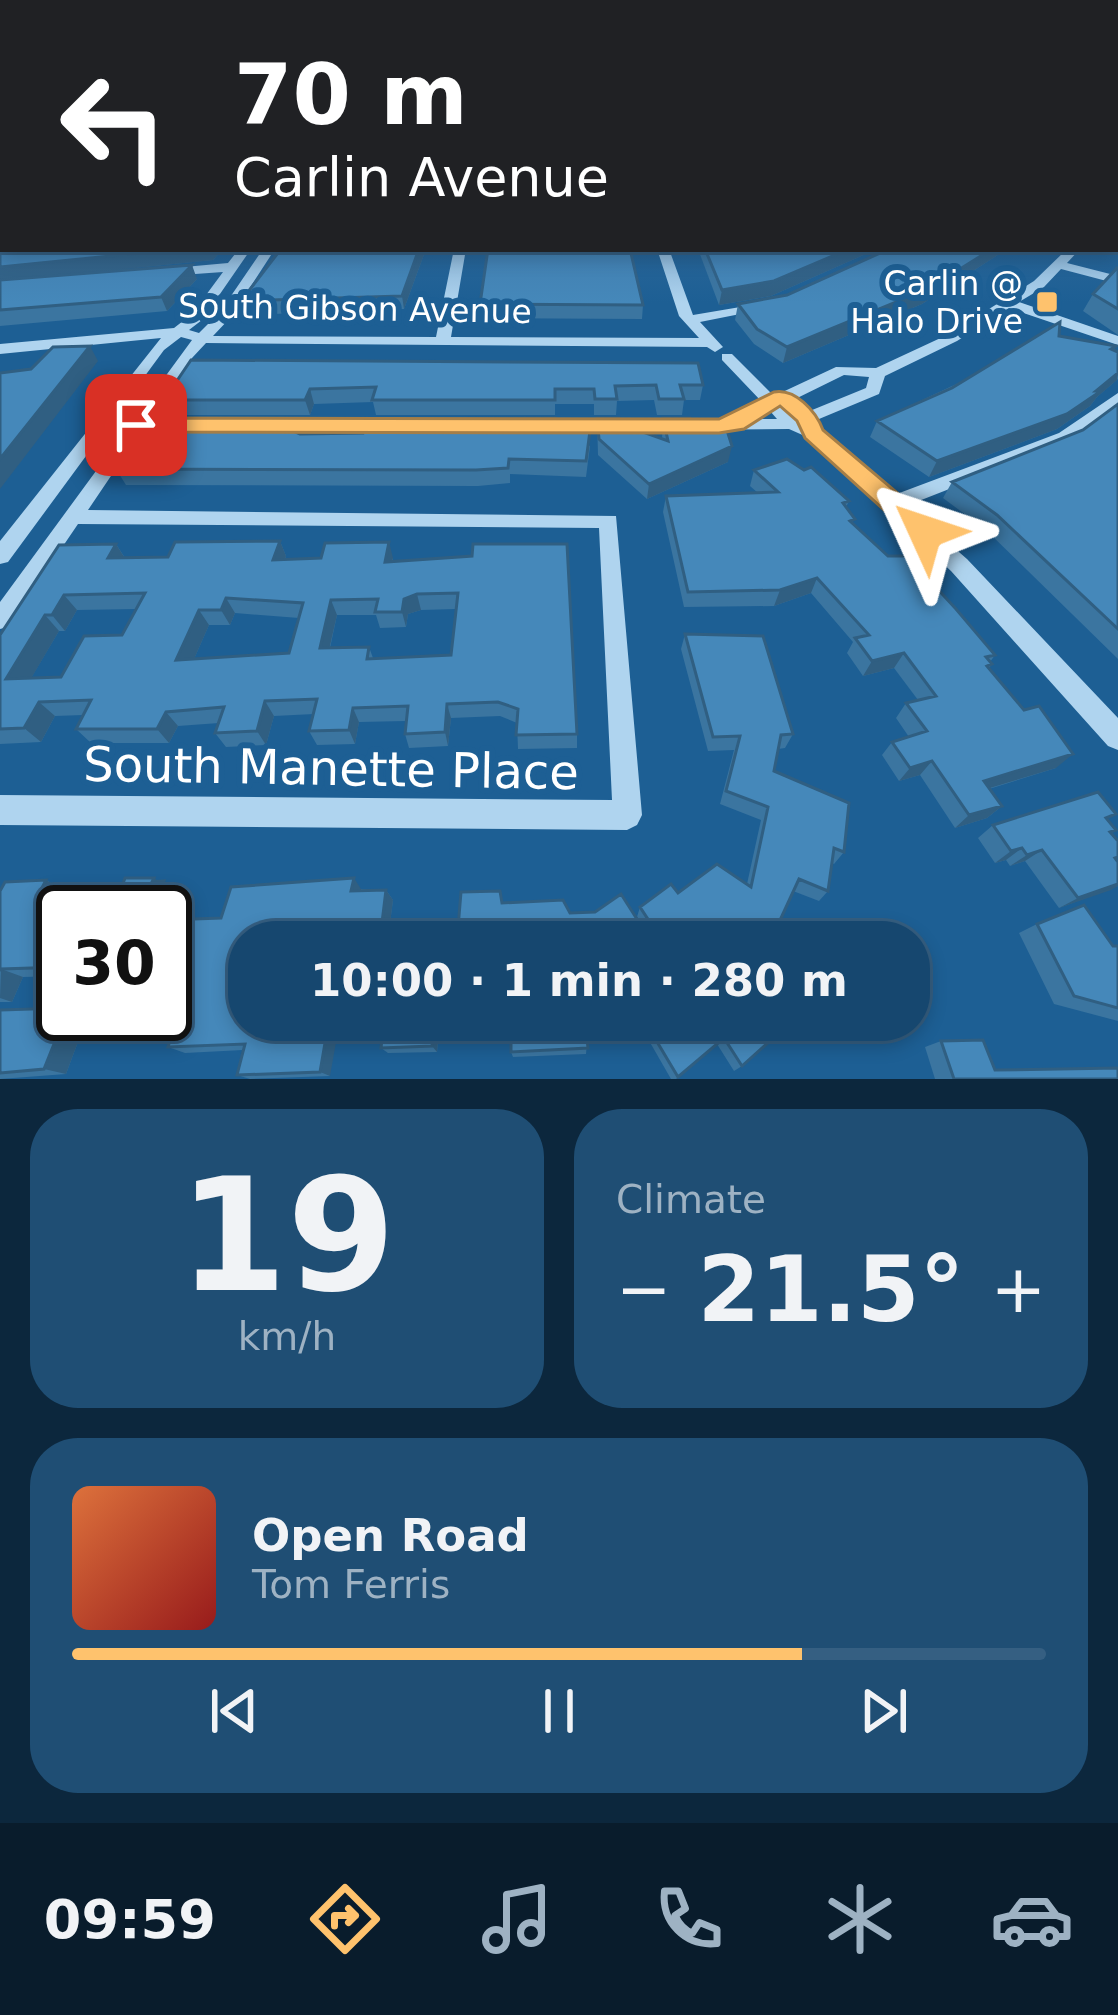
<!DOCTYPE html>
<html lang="en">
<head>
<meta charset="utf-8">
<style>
  :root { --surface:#16476f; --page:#1f4e74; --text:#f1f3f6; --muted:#9eb2c3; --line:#355f82; --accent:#fec26d }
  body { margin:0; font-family:"DejaVu Sans",sans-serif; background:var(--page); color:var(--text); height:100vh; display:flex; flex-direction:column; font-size:45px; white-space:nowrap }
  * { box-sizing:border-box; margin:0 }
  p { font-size:39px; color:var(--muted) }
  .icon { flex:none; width:66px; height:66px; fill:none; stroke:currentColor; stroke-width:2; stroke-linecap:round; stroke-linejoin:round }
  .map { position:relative; height:1079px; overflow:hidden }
  .panel { display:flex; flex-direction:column; gap:30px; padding:30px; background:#0c273d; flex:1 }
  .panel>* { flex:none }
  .guide { position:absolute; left:0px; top:0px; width:1119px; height:252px; box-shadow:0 6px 18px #0003,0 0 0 3px var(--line); background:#202124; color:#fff; overflow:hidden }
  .speed { position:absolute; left:36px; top:885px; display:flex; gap:24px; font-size:60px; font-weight:700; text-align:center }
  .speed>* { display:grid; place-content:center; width:156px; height:156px; border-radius:50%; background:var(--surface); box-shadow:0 6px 18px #0003,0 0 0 3px var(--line); line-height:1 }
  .speed .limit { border:6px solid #111; border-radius:18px; background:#fff; color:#111 }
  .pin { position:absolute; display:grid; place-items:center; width:102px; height:102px; color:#fff; margin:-51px; border-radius:24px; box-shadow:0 6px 18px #0006 }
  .me { position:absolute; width:132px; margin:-66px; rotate:312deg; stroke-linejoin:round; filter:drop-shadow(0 0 9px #0008) }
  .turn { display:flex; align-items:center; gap:42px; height:252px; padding:0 36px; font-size:54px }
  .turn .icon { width:156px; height:156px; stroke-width:2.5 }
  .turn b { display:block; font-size:84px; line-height:102px }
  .big { font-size:90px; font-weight:700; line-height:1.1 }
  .panel .tile { flex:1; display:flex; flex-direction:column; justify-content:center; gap:18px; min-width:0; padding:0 42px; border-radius:48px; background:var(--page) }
  .panel .dial { align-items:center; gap:0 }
  .dial b { font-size:156px; line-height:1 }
  .song { display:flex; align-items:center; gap:36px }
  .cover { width:144px; height:144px; border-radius:18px; background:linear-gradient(135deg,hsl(20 70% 55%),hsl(0 70% 35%)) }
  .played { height:12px; border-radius:6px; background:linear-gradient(90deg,var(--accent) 75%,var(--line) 75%) }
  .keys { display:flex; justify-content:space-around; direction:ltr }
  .heat { display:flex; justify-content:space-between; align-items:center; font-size:66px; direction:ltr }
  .panel .tiles { flex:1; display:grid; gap:30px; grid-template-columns:1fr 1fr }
  .tile:last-child { grid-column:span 2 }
  .trip { position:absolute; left:228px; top:921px; width:702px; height:120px; border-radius:48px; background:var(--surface); box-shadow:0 6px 18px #0003,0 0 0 3px var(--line); font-weight:700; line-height:120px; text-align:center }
  .tabs { display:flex; height:192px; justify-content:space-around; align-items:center; background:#091c2c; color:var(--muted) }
  .tabs .icon { width:84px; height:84px }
  .tabs .current { color:var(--accent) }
  .tabs b { font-size:54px; color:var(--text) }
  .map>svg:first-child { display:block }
</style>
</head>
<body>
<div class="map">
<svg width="1118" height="1079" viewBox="0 0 1118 1079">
  <rect width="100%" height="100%" fill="#1d5f94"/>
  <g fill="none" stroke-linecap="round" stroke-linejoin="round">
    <!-- minor -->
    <path fill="#afd4ef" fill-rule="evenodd" d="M 1116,233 L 1118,234 L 1118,242 L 1116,241 Z
      M 239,249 L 251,249 L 202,320 L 189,330 L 199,333 L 220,312 L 263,249 L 275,249 L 230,318 L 213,336 L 436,337 L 454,249 L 466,249 L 451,337 L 699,338 L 679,316 L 657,249 L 669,249 L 693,315 L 770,302 L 770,308 L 700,322 L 723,347 L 715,352 L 707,347 L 206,343 L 192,358 L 149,420 L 179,421 L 179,429 L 142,430 L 88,510 L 616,516 L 642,815 L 637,825 L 627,830 L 0,825 L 0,795 L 612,800 L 599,528 L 78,524 L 8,627 L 0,629 L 0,602 L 192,340 L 181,337 L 164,350 L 8,562 L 0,564 L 0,541 L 161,338 L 0,354 L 0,344 L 174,328 L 192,314 L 223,272 L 167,276 L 162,275 L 162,269 L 228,263 Z
      M 1067,249 L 1080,249 L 1067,263 L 1118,276 L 1118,284 L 1061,269 L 1044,287 L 1019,302 L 1118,336 L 1118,345 L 1009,308 L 957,341 L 885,376 L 879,394 L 807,424 L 819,429 L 894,495 L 1059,433 L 1118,393 L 1118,406 L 1071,441 L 906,506 L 967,559 L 1118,718 L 1118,750 L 1108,746 L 951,571 L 807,437 L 789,429 L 528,431 L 519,426 L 528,421 L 777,419 L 770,411 L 755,413 L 752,409 L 762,402 L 722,360 L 722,354 L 732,354 L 774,396 L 836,367 L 876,368 L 947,335 L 1034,281 ZM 844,375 L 869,377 L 866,388 L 795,417 L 783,405 Z
      M 276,420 L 389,421 L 398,426 L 389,431 L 270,429 L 270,421 Z"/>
  </g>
  <!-- wall -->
  <path fill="#3b75a0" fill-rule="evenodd" d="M 0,152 L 3,249 L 223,249 L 213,260 L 71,274 L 197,279 L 167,311 L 0,326 Z
    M 281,249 L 426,249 L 404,309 L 246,315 L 241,301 Z
    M 698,249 L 877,249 L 771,296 L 719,305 Z
    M 889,249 L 1007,249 L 922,304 L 783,363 L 754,344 L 735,320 L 738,304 L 787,295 Z
    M 1118,269 L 1118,335 L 1083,311 L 1093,294 Z
    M 480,304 L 643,305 L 642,319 L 482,318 Z
    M 1059,336 L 1116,346 L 1113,350 L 1118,352 L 1118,379 L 1097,397 L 1090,406 L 1057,429 L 929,477 L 870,437 L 877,421 Z
    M 191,360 L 703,385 L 700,400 L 684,400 L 682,415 L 657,415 L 654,400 L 617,401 L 616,415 L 594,415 L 594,404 L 555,404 L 555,415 L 376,415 L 373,402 L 314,404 L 310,415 L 172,415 L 164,400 Z
    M 1118,404 L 1118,659 L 986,530 L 943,498 L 952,482 L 1083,430 Z
    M 597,418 L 620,424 L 662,439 L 663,418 L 692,425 L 728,462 L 647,499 L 598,455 Z
    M 555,429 L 590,446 L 586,477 L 510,474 L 510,483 L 478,486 L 126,485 L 116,469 L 303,434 Z
    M 754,470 L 849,501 L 846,507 L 853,523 L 995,655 L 990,662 L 992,664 L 989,668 L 1056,768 L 989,789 L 1002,806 L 987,818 L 955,828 L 920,775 L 899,781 L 882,755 L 892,742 L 909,737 L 896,718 L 906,703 L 918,700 L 894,668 L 863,676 L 847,653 L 853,642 L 811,593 L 774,606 L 684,607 L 663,512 L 666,496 L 758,493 L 750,486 Z
    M 280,541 L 286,556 L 285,559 L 393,558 L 393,561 L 472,556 L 577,734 L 577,748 L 518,749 L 517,723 L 500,716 L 451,718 L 448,746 L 409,748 L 405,734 L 406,721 L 359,722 L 355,744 L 317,745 L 309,731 L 314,714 L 274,716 L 266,745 L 226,747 L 215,733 L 219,723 L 178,726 L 169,743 L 91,743 L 76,729 L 83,715 L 55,716 L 41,742 L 0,744 L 0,635 L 116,544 L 125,558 L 168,557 ZM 137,609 L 122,635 L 61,677 L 31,678 L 59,631 L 65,631 L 77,610 ZM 456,609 L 451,655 L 373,658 L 369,647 L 330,648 L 337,615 L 376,615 L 380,628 L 406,627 L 408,614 L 421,610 ZM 235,613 L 299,618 L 289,653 L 194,659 L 209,625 L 230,625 Z
    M 685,634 L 793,734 L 785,748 L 778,749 L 774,771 L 844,852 L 834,864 L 832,863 L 828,891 L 819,901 L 793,891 L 770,942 L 653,942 L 637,917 L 640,907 L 678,893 L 747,884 L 761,820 L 720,804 L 734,750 L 708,751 L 681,649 Z
    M 1108,820 L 1116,830 L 1112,833 L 1118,862 L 1118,886 L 1059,908 L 1025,861 L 1010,866 L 1006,860 L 995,863 L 978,838 L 993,825 Z
    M 46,880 L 60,888 L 122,886 L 159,882 L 178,892 L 169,919 L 221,918 L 361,889 L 386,890 L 393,900 L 389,931 L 458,928 L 502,903 L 570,913 L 642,927 L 639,937 L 249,942 L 330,1076 L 250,1079 L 237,1075 L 243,1050 L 185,1053 L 168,1047 L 178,1013 L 165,1013 L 165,912 L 63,912 L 63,976 L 23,977 L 12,1002 L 0,1002 L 0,891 Z
    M 831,920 L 864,942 L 816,942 L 820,930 Z
    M 1037,924 L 1118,946 L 1118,1021 L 1054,1004 L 1019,933 Z
    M 0,1010 L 88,1015 L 66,1074 L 0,1079 Z
    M 384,1020 L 613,1020 L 615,1036 L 612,1042 L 587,1043 L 586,1054 L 513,1057 L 511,1052 L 511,1020 L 440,1023 L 437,1052 L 388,1053 L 381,1048 Z
    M 642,1020 L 786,1020 L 742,1066 L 734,1071 L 717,1044 L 676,1079 L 671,1079 L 640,1025 Z
    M 941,1041 L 995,1070 L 1118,1079 L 935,1079 L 925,1047 Z"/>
  <!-- shaded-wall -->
  <path fill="#305f82" d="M 181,249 L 223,249 L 213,260 L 0,282 L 0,267 Z
    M 419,249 L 426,249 L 404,309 L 402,296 Z
    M 849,249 L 877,249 L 771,296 L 719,305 L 722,290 Z
    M 992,249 L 1007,249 L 922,304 L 783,363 L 787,347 Z
    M 192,265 L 197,279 L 167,311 L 161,297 Z
    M 90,346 L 98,361 L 0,489 L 0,459 Z
    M 1118,373 L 1117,380 L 1097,397 L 1090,406 L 1057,429 L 929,477 L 937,461 L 1096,391 Z
    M 310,389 L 314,404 L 310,415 L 305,400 Z
    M 298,419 L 303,434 L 293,431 Z
    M 732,446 L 728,462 L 647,499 L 649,484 Z
    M 280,541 L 286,556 L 280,575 L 273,560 Z
    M 389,542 L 393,558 L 389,577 L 385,562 Z
    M 116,544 L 126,560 L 108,558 Z
    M 817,578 L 811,593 L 774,606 L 780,590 Z
    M 417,594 L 421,610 L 408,614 L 406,627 L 402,612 L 404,599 Z
    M 64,595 L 77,610 L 65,631 L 52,615 Z
    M 226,598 L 235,613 L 230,625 L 221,610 Z
    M 331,600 L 337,615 L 326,663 L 320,648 Z
    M 199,610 L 209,625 L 187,675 L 176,660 Z
    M 45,615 L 59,631 L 22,694 L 6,679 Z
    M 904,653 L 894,668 L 863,676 L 872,661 Z
    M 265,701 L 274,716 L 266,745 L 257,731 Z
    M 39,702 L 55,716 L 41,742 L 24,728 Z
    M 447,704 L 451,718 L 448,746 L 445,732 Z
    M 353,708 L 359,722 L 355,744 L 349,730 Z
    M 166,712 L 178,726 L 169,743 L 157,729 Z
    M 1073,754 L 1056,768 L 970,794 L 984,781 Z
    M 932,761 L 920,775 L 899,781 L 910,768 Z
    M 1002,806 L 987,818 L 955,828 L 969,815 Z
    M 1022,848 L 1006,860 L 995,863 L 1011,851 Z
    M 1042,850 L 1025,861 L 1010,866 L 1027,855 Z
    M 154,878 L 163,884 L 164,881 L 178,892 L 165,930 L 165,912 L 153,912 Z
    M 354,878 L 361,889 L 359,901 L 351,891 Z
    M 46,880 L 65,891 L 42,888 Z
    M 1118,884 L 1118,886 L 1111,890 L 1059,908 L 1078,898 Z
    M 386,890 L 393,900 L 388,940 L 381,931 Z
    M 642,927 L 639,937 L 632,942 L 622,942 Z
    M 1,969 L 23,977 L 12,1002 L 0,998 Z
    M 66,1014 L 88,1015 L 66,1074 L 44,1069 Z
    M 329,1020 L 340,1020 L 330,1076 L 320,1072 Z
    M 435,1020 L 438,1020 L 440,1023 L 437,1052 L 432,1046 Z"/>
  <!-- building -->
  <path fill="#4588ba" stroke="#305f82" stroke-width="3" fill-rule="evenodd" d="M 0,152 L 3,152 L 3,249 L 181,249 L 0,267 Z
    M 281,249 L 419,249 L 402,296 L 241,301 Z
    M 488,249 L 630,249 L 643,305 L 480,304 Z
    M 705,249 L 849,249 L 774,281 L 722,290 Z
    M 889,249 L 992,249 L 928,289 L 787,347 L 757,329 L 738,304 L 787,295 Z
    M 192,265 L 161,297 L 0,310 L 0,280 Z
    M 1117,268 L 1118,269 L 1118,309 L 1093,294 Z
    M 1060,322 L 1059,336 L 1116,346 L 1111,349 L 1118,352 L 1118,373 L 1096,391 L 1101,391 L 1067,414 L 937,461 L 877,421 L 952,388 Z
    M 90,346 L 0,459 L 0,373 L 31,369 L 53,347 Z
    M 191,360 L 698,363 L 703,385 L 680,385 L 684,399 L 659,399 L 656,385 L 615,386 L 617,399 L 595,399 L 594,389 L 555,389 L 555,400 L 372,400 L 376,387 L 310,389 L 305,400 L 164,400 Z
    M 1118,404 L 1118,629 L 997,515 L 952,482 L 1083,430 Z
    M 555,418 L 555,429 L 590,431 L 586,461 L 509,459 L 508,468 L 476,470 L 116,469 L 152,419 L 298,419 L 293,431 L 300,434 L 363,433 L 367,419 Z
    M 597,418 L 619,418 L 620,424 L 668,441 L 663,418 L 690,418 L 692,425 L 725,424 L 732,446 L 649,484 L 599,439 Z
    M 787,459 L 804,470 L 811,467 L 849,501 L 843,503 L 855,519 L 850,521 L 888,556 L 907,556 L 956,609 L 995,655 L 986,657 L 992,664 L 987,666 L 1024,710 L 1039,706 L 1073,754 L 984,781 L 1002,806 L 969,815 L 932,761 L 910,768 L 892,742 L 927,731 L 906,703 L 936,696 L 904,653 L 872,661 L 855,638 L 869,635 L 817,578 L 780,590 L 688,592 L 666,496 L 778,492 L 754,470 Z
    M 280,541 L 273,560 L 321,558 L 325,543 L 389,542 L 385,562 L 472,556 L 473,544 L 567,544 L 577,734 L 516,735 L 518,709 L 498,702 L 447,704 L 445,732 L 405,734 L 408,706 L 353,708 L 349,730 L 309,731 L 317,699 L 265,701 L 257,731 L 215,733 L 224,707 L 166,712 L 157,729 L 76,729 L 91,700 L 39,702 L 24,728 L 0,729 L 0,635 L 59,545 L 116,544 L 108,558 L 168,557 L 175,542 ZM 145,593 L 122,635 L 84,636 L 61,677 L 6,679 L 45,615 L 52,615 L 64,595 ZM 458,593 L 451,655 L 367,659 L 369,647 L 320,648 L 331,600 L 378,599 L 375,612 L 402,612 L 404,599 L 417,594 ZM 226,598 L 303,603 L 289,653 L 176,660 L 199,610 L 221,610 Z
    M 685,634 L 763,636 L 793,734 L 781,735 L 774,771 L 849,803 L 844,852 L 834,848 L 828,891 L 799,879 L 770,942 L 663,942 L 640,907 L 671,884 L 678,893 L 717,864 L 751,887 L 768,807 L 726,791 L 740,736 L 713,737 Z
    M 1098,792 L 1116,814 L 1106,818 L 1116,830 L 1110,832 L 1118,841 L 1118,857 L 1115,858 L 1118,862 L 1118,884 L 1078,898 L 1042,850 L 1027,855 L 1022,848 L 1011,851 L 993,825 Z
    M 125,878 L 154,878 L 152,882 L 164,881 L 153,912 L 63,912 L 63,967 L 1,969 L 0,971 L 0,891 L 5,882 L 46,880 L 42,888 L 122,886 Z
    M 354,878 L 351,891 L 386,890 L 381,931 L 458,928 L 461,892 L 500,891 L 502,903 L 563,900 L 570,913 L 595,912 L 621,894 L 642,927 L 622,942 L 249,942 L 249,1020 L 329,1020 L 320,1072 L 237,1075 L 245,1044 L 168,1047 L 180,1005 L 165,1005 L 165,920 L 221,918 L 231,887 Z
    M 1084,905 L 1113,946 L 1118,946 L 1118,1008 L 1074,996 L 1037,924 Z
    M 831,920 L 864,942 L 822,942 Z
    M 63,1008 L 63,1014 L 66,1014 L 44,1069 L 0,1073 L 0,1010 Z
    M 384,1020 L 435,1020 L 432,1046 L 381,1048 Z
    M 511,1020 L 613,1020 L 615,1036 L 587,1038 L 588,1048 L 511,1052 Z
    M 644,1020 L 786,1020 L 789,1024 L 742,1066 L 724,1038 L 678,1077 Z
    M 983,1040 L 995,1070 L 1118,1068 L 1118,1079 L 954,1079 L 941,1041 Z"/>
  <!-- sky -->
  <linearGradient id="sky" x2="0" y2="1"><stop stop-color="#103451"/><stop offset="0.5" stop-color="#3a6f9f"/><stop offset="1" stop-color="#3a6f9f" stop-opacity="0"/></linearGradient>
  <rect width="1118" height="303" fill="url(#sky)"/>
  <!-- route -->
  <path fill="#fec26d" stroke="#a57e47" stroke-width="3" d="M 774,392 C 795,388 816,411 823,430 L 935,525 L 935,539 L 916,539 L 805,438 L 797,421 L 780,406 L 744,429 L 719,433 L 136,432 L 124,425 L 136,418 L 719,419 Z"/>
  <!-- markers -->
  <rect fill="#fec26d" stroke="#1d5f94" stroke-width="4.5" x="1035" y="290" width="24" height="24" rx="6"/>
  <g text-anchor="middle" stroke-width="12" stroke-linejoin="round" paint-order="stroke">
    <!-- far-poi labels -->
    <g font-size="33" fill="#fff" stroke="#1d5f94" text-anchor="end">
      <text x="1023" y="295">Carlin @<tspan x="1023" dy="38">Halo Drive</tspan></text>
    </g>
    <!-- far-street labels -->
    <g font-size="33" fill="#fff" stroke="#1d5f94">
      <text transform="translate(355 308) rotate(1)" y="12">South Gibson Avenue</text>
    </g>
    <!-- near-street labels -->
    <g font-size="48" fill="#fff" stroke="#1d5f94">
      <text transform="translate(331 768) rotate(1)" y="17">South Manette Place</text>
    </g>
  </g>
</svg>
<div class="speed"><div class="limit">30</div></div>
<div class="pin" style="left:136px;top:425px;background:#d93025"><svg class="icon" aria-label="arrive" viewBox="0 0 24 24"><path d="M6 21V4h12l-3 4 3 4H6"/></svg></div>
<svg class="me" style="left:925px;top:532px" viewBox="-20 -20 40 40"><path d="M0-17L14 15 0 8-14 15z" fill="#fec26d" stroke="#fff" stroke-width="4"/></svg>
<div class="trip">10:00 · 1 min · 280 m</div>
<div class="guide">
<div class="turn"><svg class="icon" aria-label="left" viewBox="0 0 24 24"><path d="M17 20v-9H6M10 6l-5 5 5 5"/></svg><div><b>70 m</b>Carlin Avenue</div></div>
</div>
</div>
<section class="panel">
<div class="tiles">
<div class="tile dial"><b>19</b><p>km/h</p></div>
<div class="tile"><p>Climate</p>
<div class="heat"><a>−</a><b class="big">21.5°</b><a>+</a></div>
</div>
<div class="tile">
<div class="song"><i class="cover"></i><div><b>Open Road</b><p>Tom Ferris</p></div></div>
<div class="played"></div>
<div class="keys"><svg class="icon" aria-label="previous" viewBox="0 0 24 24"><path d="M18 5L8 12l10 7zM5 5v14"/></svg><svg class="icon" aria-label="pause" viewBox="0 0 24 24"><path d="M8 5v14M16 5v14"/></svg><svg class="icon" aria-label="next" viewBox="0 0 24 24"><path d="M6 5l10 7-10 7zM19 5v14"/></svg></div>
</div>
</div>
</section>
<nav class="tabs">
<b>09:59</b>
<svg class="icon current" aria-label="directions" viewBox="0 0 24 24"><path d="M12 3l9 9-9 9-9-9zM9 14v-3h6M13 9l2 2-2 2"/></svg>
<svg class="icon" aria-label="music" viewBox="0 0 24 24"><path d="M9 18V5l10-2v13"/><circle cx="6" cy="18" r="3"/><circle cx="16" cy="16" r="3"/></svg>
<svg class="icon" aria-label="phone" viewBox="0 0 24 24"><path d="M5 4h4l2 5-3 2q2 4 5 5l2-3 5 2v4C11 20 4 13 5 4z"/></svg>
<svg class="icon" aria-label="climate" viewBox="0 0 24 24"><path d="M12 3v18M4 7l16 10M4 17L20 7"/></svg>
<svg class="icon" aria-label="car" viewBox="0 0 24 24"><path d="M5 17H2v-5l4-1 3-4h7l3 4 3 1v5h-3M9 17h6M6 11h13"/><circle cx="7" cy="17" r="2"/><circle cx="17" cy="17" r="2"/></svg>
</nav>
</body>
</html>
